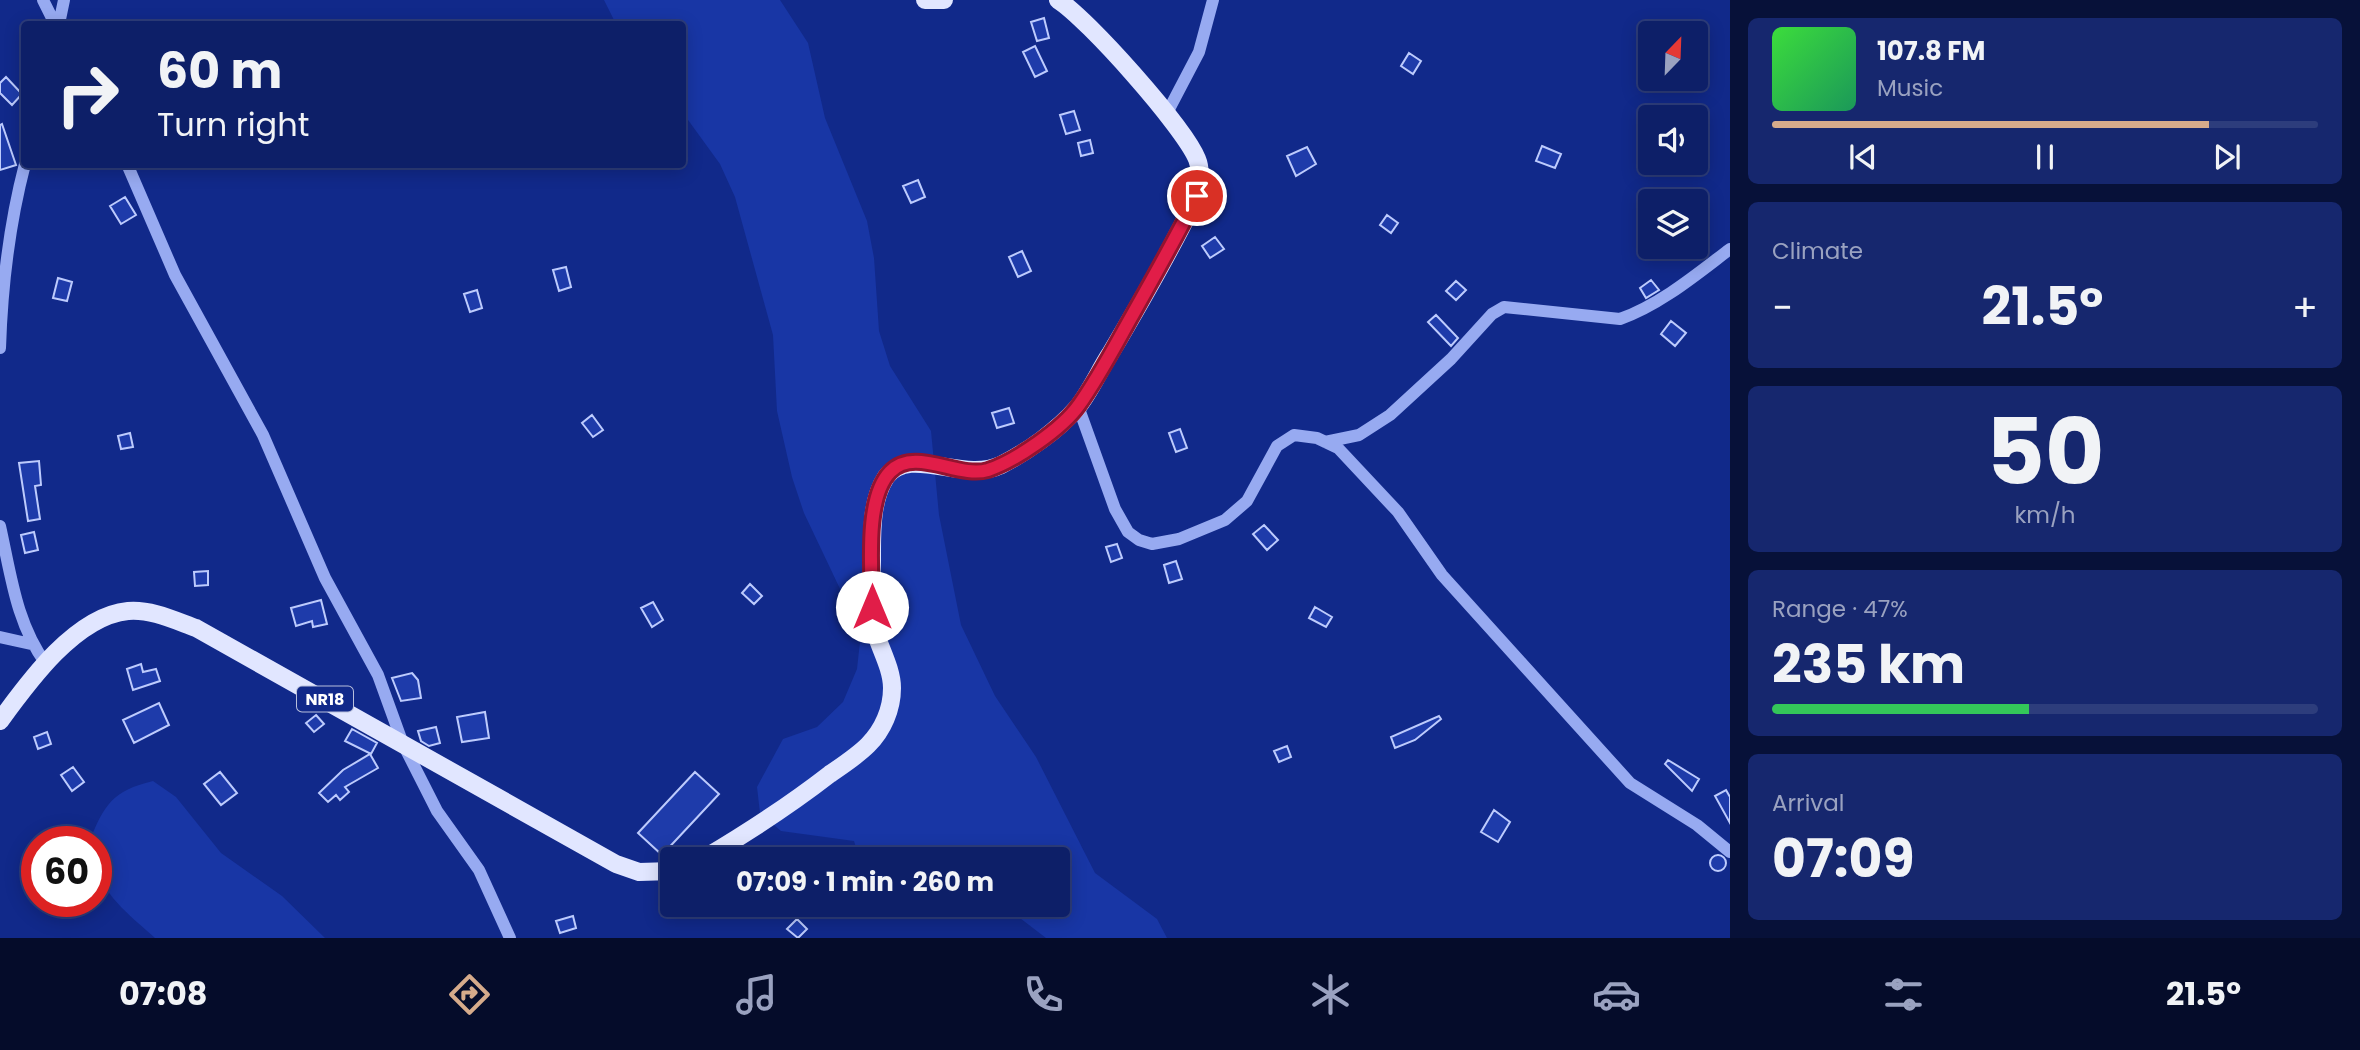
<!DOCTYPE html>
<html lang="en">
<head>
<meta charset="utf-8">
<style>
  :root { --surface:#0d1f68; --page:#16276e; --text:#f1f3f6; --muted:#9aa2c0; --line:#2d3d7c; --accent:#d6ab8b }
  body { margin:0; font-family:Poppins,sans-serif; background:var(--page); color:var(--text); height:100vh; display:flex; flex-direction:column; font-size:26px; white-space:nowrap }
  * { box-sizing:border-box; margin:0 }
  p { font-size:23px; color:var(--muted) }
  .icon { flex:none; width:38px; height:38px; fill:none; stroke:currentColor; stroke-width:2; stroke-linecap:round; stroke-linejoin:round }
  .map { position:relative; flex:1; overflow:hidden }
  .details { display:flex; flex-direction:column; gap:18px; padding:18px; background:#071139; width:630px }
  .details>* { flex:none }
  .top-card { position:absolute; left:21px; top:21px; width:665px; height:147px; border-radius:7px; box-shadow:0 4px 18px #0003,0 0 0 2px var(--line); background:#0d1f68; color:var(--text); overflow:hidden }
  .needle { width:46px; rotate:23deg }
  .controls { position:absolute; left:1638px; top:21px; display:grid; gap:14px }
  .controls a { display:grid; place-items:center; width:70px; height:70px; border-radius:7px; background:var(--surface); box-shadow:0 4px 18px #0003,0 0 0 2px var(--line); font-size:35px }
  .speed { position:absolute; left:21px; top:826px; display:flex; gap:14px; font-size:35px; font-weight:700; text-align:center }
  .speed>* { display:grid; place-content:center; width:91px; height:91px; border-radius:50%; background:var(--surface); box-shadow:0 4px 18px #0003,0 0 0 2px var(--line); line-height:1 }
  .speed .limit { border:10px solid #d22; background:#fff; color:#111 }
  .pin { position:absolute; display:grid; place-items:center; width:60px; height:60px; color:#fff; margin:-30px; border:4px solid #fff; border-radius:50%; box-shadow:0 2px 7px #0007 }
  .me { position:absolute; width:77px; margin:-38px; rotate:0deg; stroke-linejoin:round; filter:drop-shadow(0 0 5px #0008) }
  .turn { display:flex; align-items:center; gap:24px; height:147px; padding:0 21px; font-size:32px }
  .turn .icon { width:91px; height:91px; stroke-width:2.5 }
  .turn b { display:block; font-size:49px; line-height:60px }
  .big { font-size:52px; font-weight:700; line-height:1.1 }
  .details .card { flex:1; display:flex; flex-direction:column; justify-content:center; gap:10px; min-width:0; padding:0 24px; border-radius:10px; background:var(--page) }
  .details .dial { align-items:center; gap:0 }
  .dial b { font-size:91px; line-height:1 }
  .song { display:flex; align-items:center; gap:21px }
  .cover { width:84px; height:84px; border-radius:10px; background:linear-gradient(135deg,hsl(120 70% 55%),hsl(150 70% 35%)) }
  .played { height:7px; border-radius:4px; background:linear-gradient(90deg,var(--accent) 80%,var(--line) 80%) }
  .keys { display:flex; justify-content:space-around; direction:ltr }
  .heat { display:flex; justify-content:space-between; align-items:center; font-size:38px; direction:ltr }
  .charge { height:10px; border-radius:5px; background:linear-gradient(90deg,#34c759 47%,var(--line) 0) }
  .trip { position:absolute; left:660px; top:847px; width:410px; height:70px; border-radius:7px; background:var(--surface); box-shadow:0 4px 18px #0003,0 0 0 2px var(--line); font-weight:700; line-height:70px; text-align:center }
  .tab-bar { display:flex; height:112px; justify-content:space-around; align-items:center; background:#050c2a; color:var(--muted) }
  .tab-bar .icon { width:49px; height:49px }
  .tab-bar .active { color:var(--accent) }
  .tab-bar b { font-size:32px; color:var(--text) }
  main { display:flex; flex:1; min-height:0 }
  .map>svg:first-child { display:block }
</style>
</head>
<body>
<main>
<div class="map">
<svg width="1730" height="938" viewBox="0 0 1730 938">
  <rect width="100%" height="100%" fill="#11298a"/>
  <!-- green -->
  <path fill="#1836a5" d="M 604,0 L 780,0 L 808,43 L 825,118 L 867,221 L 874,258 L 879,331 L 890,366 L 931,431 L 939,515 L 961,625 L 995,696 L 1036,757 L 1095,873 L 1157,919 L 1167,938 L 1046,938 L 1003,905 L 1057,905 L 1057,859 L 860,859 L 854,841 L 781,831 L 760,813 L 757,787 L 783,739 L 817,727 L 843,702 L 857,669 L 861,633 L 804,513 L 792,477 L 777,411 L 773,335 L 735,197 L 720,164 L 683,113 L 682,24 L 616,24 Z
    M 153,781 L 176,797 L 221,853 L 282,896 L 325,938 L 155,938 C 135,920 105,897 97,870 C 95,861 96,851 96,842 L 89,842 C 105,804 112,791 153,781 Z"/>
  <!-- building -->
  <path fill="#1e3baa" stroke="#bdcbfd" stroke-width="2" d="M 1044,18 L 1049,38 L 1037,41 L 1031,22 Z
    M 1035,46 L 1047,71 L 1035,77 L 1023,52 Z
    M 1409,53 L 1421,61 L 1413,74 L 1401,66 Z
    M 6,77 L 22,94 L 12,105 L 0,93 L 0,83 Z
    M 1074,111 L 1080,130 L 1066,134 L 1060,115 Z
    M 2,124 L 16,165 L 0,170 L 0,125 Z
    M 1090,140 L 1093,153 L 1081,156 L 1078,143 Z
    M 1542,146 L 1561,154 L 1555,168 L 1536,161 Z
    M 1307,147 L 1316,164 L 1296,176 L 1287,156 Z
    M 918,180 L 925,197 L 911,203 L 903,186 Z
    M 125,197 L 136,215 L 121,224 L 110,206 Z
    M 1387,215 L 1398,223 L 1391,233 L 1380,225 Z
    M 1215,237 L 1224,249 L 1210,258 L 1202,246 Z
    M 1022,251 L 1031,271 L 1018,277 L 1009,257 Z
    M 566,267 L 571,287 L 559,291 L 553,270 Z
    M 58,278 L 72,282 L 67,301 L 53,298 Z
    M 1651,280 L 1659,290 L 1646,298 L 1640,288 Z
    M 1456,281 L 1466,290 L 1456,300 L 1446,291 Z
    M 477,290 L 482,308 L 470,312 L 464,294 Z
    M 1436,315 L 1458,338 L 1451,346 L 1428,322 Z
    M 1671,321 L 1686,333 L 1675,346 L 1661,334 Z
    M 1009,408 L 1014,423 L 997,428 L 992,413 Z
    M 592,415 L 603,430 L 593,437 L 582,423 Z
    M 1180,429 L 1187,448 L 1176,452 L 1169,433 Z
    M 130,433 L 133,447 L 121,449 L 118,436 Z
    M 39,461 L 41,485 L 35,486 L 40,519 L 28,521 L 19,463 Z
    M 1264,525 L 1278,540 L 1267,550 L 1253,534 Z
    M 34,532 L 38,550 L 25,553 L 21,535 Z
    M 1117,544 L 1122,558 L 1111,562 L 1106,547 Z
    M 1176,561 L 1182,579 L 1169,583 L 1164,565 Z
    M 208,571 L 208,585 L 195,586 L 194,572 Z
    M 750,584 L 762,596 L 754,604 L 742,593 Z
    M 321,600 L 327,624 L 313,627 L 312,621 L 296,626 L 291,608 Z
    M 653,602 L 663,620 L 652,627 L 641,608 Z
    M 1315,607 L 1332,617 L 1326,627 L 1309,618 Z
    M 141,664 L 143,672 L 156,669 L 160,681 L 133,690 L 127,669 Z
    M 412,673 L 418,680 L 421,698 L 401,701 L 392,678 Z
    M 159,703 L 169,725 L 134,743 L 123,720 Z
    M 485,712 L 489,738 L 462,742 L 457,717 Z
    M 316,715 L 324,724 L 314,732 L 306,723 Z
    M 1439,716 L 1441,719 L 1415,740 L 1395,748 L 1391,737 Z
    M 436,727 L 440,743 L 429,746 L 421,741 L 418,731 Z
    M 352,729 L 377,743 L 371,754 L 345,741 Z
    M 47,732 L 51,744 L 38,749 L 34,737 Z
    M 1287,746 L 1291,757 L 1279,762 L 1274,751 Z
    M 370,754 L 378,768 L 345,787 L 349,792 L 340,800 L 336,795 L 328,802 L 319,793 L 343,770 Z
    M 1668,760 L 1699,779 L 1692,791 L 1665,764 Z
    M 73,767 L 84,782 L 72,791 L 61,775 Z
    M 220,772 L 237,793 L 221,805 L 204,784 Z
    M 695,772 L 719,794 L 662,855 L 638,833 Z
    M 1726,790 L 1730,797 L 1730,823 L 1715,796 Z
    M 1494,810 L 1510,822 L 1498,842 L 1481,832 Z
    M1710 863a8 8 0 1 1 16 0a8 8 0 1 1-16 0Z
    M 573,916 L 576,928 L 560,933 L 556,921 Z
    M 797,919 L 807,929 L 798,938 L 787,929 Z"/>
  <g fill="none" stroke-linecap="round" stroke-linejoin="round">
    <!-- minor -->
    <path stroke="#97aaf1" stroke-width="12" d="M 43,0 L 55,24
      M 59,24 L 64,0
      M 1166,115 L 1199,52 L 1213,0
      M 127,164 L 175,275 L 263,435 L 325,578 L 378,675 L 403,744 L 437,811 L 479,870 L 510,938
      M 0,348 C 2,286 9,225 25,164
      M 1078,406 L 1115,509 L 1128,532 L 1139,540 L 1152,544 L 1179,539 L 1225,520 L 1247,501 L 1277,446 L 1294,435 L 1317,438 L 1338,448 L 1398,512 L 1442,575 L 1630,783 L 1697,825 L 1730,852
      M 1325,442 L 1359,435 L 1390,415 L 1451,359 L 1492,314 L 1504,307 L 1620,319 C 1660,305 1697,274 1730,249
      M 0,526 C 11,575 16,623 46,664
      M 0,637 L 31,644"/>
    <!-- major -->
    <path stroke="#e1e6ff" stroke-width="18" d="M 925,0 L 944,0
      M 0,721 C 29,681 76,616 128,611 C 151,609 174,620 196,628 L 616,864 L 639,872 L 672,871
      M 703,859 C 747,833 790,805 830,774 C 843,765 857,756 868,745 C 883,730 892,709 892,688 C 892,668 879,647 874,628 C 869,606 872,581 872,559 C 872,532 871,500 886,477 C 909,445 963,483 1001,465 C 1027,452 1058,430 1077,408 C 1090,392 1099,371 1110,354 C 1141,302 1171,250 1197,196 C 1199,184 1202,171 1197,159 C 1184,127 1087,18 1058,0"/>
  </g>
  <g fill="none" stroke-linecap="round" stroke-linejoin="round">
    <defs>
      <path id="route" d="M 872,607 C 872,572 864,499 890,472 C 915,446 958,479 988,470 C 1015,461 1062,429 1079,405 C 1099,377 1116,344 1133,314 C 1155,275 1177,236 1197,196"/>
    </defs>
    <!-- route casing -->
    <use href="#route" stroke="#92132f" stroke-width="18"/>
    <!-- route -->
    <use href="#route" stroke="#e11d48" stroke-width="12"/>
  </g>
  <g text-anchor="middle" stroke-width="7" stroke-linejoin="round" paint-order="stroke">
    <!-- shield labels -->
    <rect fill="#11298a" stroke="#b8bfdc" stroke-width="2" x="297" y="686.5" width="56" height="25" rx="5"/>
    <g font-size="16" font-weight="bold" fill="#fff">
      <text x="325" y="705">NR18</text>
    </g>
  </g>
</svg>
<div class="controls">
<a><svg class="needle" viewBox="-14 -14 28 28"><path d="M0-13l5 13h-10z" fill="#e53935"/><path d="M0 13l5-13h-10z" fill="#9aa2c0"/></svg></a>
<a><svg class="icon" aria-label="sound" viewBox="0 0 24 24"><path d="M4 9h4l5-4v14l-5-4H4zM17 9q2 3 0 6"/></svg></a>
<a><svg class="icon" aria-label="layers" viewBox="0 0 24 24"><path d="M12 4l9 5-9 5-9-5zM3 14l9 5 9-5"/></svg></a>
</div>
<div class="speed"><div class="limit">60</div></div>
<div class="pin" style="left:1197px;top:196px;background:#d93025"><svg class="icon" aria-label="arrive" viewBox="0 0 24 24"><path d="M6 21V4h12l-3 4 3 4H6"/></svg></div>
<svg class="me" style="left:872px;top:607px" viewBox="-20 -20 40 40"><circle r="19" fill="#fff"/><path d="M0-13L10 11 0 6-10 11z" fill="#e11d48"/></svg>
<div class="trip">07:09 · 1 min · 260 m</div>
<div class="top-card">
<div class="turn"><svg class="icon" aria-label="right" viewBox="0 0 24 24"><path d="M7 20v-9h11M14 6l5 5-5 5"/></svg><div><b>60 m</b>Turn right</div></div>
</div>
</div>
<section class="details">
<div class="card">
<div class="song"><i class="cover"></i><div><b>107.8 FM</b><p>Music</p></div></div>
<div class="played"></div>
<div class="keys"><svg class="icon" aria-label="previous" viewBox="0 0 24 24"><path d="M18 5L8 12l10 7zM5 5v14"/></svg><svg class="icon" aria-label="pause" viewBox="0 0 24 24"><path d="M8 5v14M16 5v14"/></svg><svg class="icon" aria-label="next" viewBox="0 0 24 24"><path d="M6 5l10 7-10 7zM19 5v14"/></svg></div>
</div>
<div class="card"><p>Climate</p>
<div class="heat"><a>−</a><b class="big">21.5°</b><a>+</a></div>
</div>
<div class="card dial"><b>50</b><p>km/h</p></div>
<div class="card"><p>Range · 47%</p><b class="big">235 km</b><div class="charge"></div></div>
<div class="card"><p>Arrival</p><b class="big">07:09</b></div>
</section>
</main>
<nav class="tab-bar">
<b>07:08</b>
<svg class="icon active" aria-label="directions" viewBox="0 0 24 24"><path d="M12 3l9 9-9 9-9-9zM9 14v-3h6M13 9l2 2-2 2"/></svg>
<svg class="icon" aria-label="music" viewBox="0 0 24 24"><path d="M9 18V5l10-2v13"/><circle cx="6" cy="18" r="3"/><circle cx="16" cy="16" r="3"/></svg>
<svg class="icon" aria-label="phone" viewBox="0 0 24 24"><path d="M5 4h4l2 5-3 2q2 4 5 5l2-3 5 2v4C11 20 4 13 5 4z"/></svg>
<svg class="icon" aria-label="climate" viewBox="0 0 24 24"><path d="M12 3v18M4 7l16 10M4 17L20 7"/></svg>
<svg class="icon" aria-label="car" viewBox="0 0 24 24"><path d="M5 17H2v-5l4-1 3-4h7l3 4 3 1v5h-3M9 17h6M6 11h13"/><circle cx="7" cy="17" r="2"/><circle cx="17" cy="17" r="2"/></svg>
<svg class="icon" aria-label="filters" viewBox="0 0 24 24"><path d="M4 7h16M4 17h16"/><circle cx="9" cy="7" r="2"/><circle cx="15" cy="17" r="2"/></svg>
<b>21.5°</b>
</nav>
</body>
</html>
